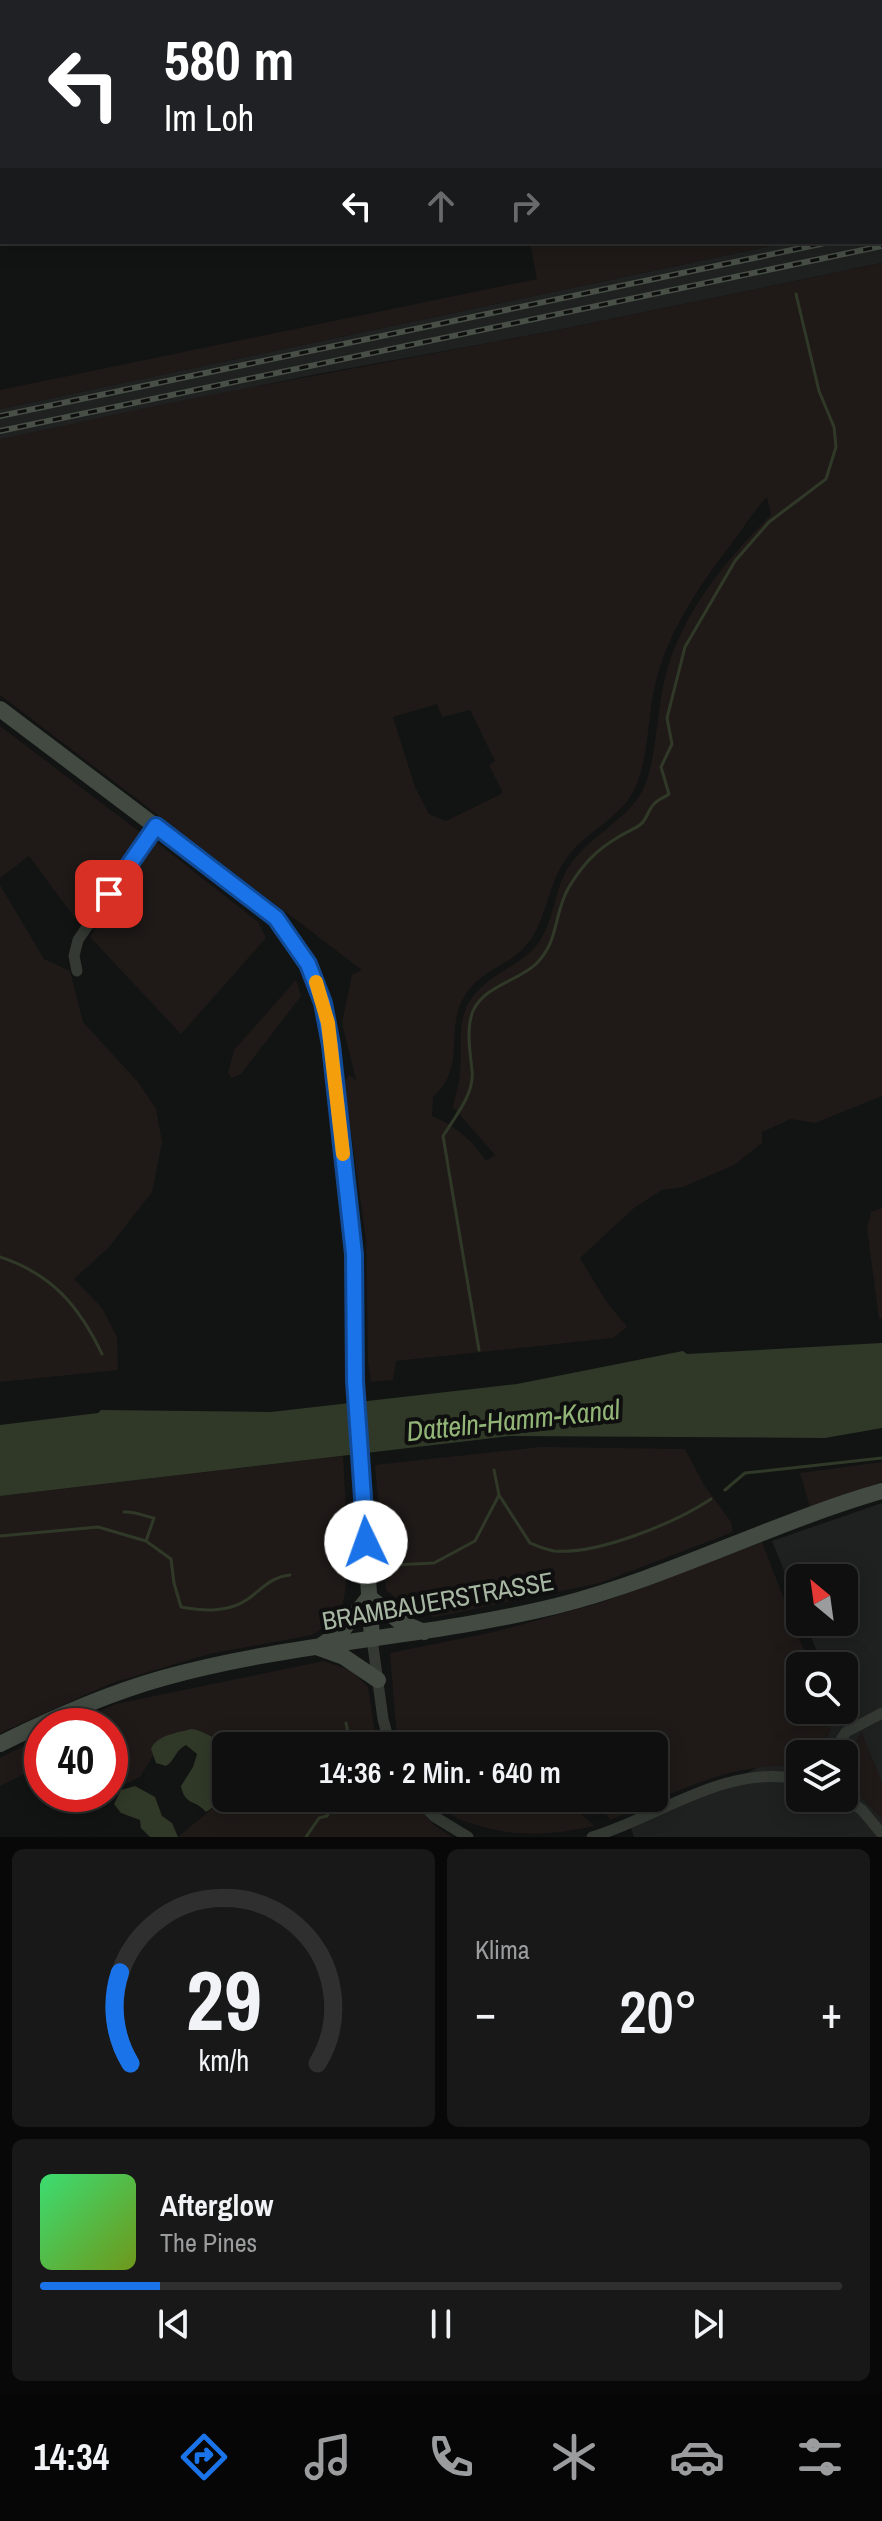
<!DOCTYPE html>
<html lang="de">
<head>
<meta charset="utf-8">
<style>
  :root { --surface:#0e0f0e; --page:#171817; --text:#f1f3f6; --muted:#9b9c9e; --line:#2e2f2e; --accent:#1a73e8 }
  body { margin:0; font-family:"Archivo Narrow",sans-serif; background:var(--page); color:var(--text); height:100vh; display:flex; flex-direction:column; font-size:30px; white-space:nowrap }
  * { box-sizing:border-box; margin:0 }
  p { font-size:26px; color:var(--muted) }
  .icon { flex:none; width:44px; height:44px; fill:none; stroke:currentColor; stroke-width:2; stroke-linecap:round; stroke-linejoin:round }
  .map { position:relative; height:1837px; overflow:hidden }
  .details { display:flex; flex-direction:column; gap:12px; padding:12px; background:#080808; flex:1 }
  .details>* { flex:none }
  .guide { position:absolute; left:0px; top:0px; width:882px; height:244px; box-shadow:0 4px 20px #0003,0 0 0 2px var(--line); background:#202124; color:#fff; overflow:hidden }
  .needle { width:52px; rotate:331deg }
  .tools { position:absolute; left:786px; top:1564px; display:grid; gap:16px }
  .tools a { display:grid; place-items:center; width:72px; height:72px; border-radius:12px; background:var(--surface); box-shadow:0 4px 20px #0003,0 0 0 2px var(--line); font-size:40px }
  .speed { position:absolute; left:24px; top:1708px; display:flex; gap:16px; font-size:40px; font-weight:700; text-align:center }
  .speed>* { display:grid; place-content:center; width:104px; height:104px; border-radius:50%; background:var(--surface); box-shadow:0 4px 20px #0003,0 0 0 2px var(--line); line-height:1 }
  .speed .limit { border:12px solid #d22; background:#fff; color:#111 }
  .pin { position:absolute; display:grid; place-items:center; width:68px; height:68px; color:#fff; margin:-34px; border-radius:16px; box-shadow:0 4px 12px #0006 }
  .me { position:absolute; width:88px; margin:-44px; rotate:357deg; stroke-linejoin:round; filter:drop-shadow(0 0 6px #0008) }
  .turn { display:flex; align-items:center; gap:28px; height:168px; padding:0 32px; font-size:36px }
  .turn .icon { width:104px; height:104px; stroke-width:2.5 }
  .turn b { display:block; font-size:56px; line-height:68px }
  .lanes { display:flex; align-items:center; height:76px; padding:0 32px; background:#0003; justify-content:center; gap:40px; direction:ltr }
  .lanes .off { opacity:.35 }
  .big { font-size:60px; font-weight:600; line-height:1.1 }
  .details .card { flex:1; display:flex; flex-direction:column; justify-content:center; gap:12px; min-width:0; padding:0 28px; border-radius:12px; background:var(--page) }
  .details .dial { align-items:center; gap:0 }
  .dial svg { height:208px; overflow:visible; fill:none; stroke:var(--line); stroke-width:7; stroke-linecap:round; text-anchor:middle }
  .dial text { fill:var(--text); stroke:none }
  .song { display:flex; align-items:center; gap:24px }
  .cover { width:96px; height:96px; border-radius:12px; background:linear-gradient(135deg,hsl(140 70% 55%),hsl(80 70% 35%)) }
  .played { height:8px; border-radius:4px; background:linear-gradient(90deg,var(--accent) 15%,var(--line) 15%) }
  .keys { display:flex; justify-content:space-around; direction:ltr }
  .heat { display:flex; justify-content:space-between; align-items:center; font-size:44px; direction:ltr }
  .details .tiles { flex:1; display:grid; gap:12px; grid-template-columns:1fr 1fr }
  .card:last-child { grid-column:span 2 }
  .trip { position:absolute; left:212px; top:1732px; width:456px; height:80px; border-radius:12px; background:var(--surface); box-shadow:0 4px 20px #0003,0 0 0 2px var(--line); font-weight:600; line-height:80px; text-align:center }
  .menu { display:flex; height:128px; justify-content:space-around; align-items:center; background:#060606; color:var(--muted) }
  .menu .icon { width:56px; height:56px }
  .menu .active { color:var(--accent) }
  .menu b { font-size:36px; color:var(--text) }
  .map>svg:first-child { display:block }
</style>
</head>
<body>
<div class="map">
<svg width="882" height="1837" viewBox="0 0 882 1837">
  <rect width="100%" height="100%" fill="#121413"/>
  <!-- built -->
  <path fill="#1e211f" fill-rule="evenodd" d="M 882,222 L 882,263 L 548,332 L 312,375 L 0,440 L 0,409 L 789,242 L 880,242 Z
    M 882,1503 L 882,1837 L 634,1837 L 631,1828 L 810,1743 L 838,1710 L 844,1710 L 844,1666 L 823,1666 L 805,1622 L 844,1622 L 844,1578 L 800,1578 L 800,1610 L 772,1541 ZM 800,1754 L 844,1754 L 844,1798 L 800,1798 Z"/>
  <!-- green -->
  <path fill="#1f1a18" fill-rule="evenodd" d="M 450,0 L 882,0 L 882,222 L 880,223 L 880,2 Z
    M 530,242 L 789,242 L 0,409 L 0,390 L 537,279 Z
    M 882,263 L 882,1096 L 815,1123 L 791,1119 L 762,1132 L 762,1143 L 734,1165 L 683,1187 L 662,1190 L 634,1208 L 580,1258 L 606,1301 L 627,1327 L 613,1338 L 396,1361 L 393,1380 L 371,1382 L 368,1362 L 366,1239 L 344,1082 L 349,1075 L 356,1080 L 342,1023 L 352,975 L 362,970 L 0,695 L 0,439 L 179,401 L 548,332 ZM 767,497 L 771,515 C 725,561 679,616 664,682 C 656,715 657,767 640,795 C 621,824 587,838 568,868 C 553,892 554,925 536,946 C 514,971 478,977 465,1011 C 458,1029 462,1052 460,1071 C 460,1083 455,1095 453,1107 L 495,1155 L 486,1161 C 472,1140 456,1126 432,1116 L 433,1097 C 470,1063 441,1027 468,991 C 482,972 504,966 521,951 C 547,927 546,886 566,859 C 584,832 620,819 634,790 C 650,758 647,712 657,677 C 672,623 705,578 738,535 C 747,522 757,507 767,497 ZM 437,704 L 442,717 L 470,710 L 495,761 L 489,765 L 503,793 L 446,821 L 429,814 L 415,787 L 393,717 Z
    M 0,726 L 141,833 L 80,925 L 29,856 L 0,878 Z
    M 155,841 L 258,922 L 266,938 L 181,1034 L 90,937 Z
    M 0,885 L 44,959 L 70,971 L 83,1022 L 138,1082 L 156,1109 L 162,1142 L 152,1192 L 109,1247 L 74,1279 L 102,1308 L 117,1337 L 118,1370 L 0,1382 Z
    M 296,980 L 301,996 L 241,1074 L 232,1078 L 228,1073 L 234,1050 Z
    M 882,1208 L 882,1318 L 879,1319 L 867,1228 L 871,1212 Z
    M 540,1447 L 685,1449 L 704,1485 L 731,1522 L 733,1532 L 600,1583 L 435,1617 L 415,1613 L 386,1590 L 375,1465 Z
    M 343,1456 C 344,1487 355,1594 337,1616 C 331,1623 320,1629 312,1635 L 209,1654 L 112,1683 L 0,1733 L 0,1496 Z
    M 882,1462 L 882,1482 L 810,1507 L 800,1473 Z
    M 762,1542 L 810,1666 L 800,1666 L 800,1710 L 827,1710 L 829,1714 L 826,1716 L 831,1729 L 820,1754 L 800,1754 L 800,1767 C 732,1760 671,1795 610,1820 L 604,1810 L 617,1804 L 612,1798 L 654,1798 L 654,1746 L 560,1746 L 549,1735 L 540,1746 L 402,1746 L 396,1727 L 390,1653 L 494,1632 L 603,1602 Z
    M 324,1661 L 352,1671 L 368,1687 L 377,1746 L 226,1746 L 226,1749 L 223,1745 L 199,1730 L 151,1749 L 153,1755 L 141,1776 L 110,1792 L 110,1726 L 65,1726 L 116,1704 Z
    M 862,1733 L 882,1782 L 882,1819 L 844,1780 L 846,1752 Z
    M 42,1737 L 42,1765 L 0,1786 L 0,1758 Z
    M 226,1754 L 226,1798 L 409,1798 L 434,1825 L 452,1837 L 178,1837 L 214,1807 L 211,1774 Z
    M 431,1798 L 565,1798 L 594,1826 C 544,1837 508,1837 461,1820 C 448,1813 439,1809 431,1798 Z"/>
  <!-- water -->
  <path fill="#303928" d="M 882,1343 L 882,1428 L 825,1438 L 511,1436 L 0,1496 L 0,1425 L 98,1413 L 101,1410 L 271,1412 L 517,1384 L 683,1351 L 687,1354 Z
    M 191,1729 C 203,1730 219,1740 226,1749 L 226,1754 L 211,1774 L 212,1780 L 224,1790 L 222,1801 L 206,1812 C 195,1799 185,1806 181,1786 L 193,1767 L 197,1754 L 186,1745 C 175,1750 175,1761 166,1766 L 156,1763 L 151,1749 C 157,1735 177,1733 191,1729 Z
    M 135,1786 L 155,1797 L 162,1816 L 172,1823 L 178,1837 L 150,1837 L 141,1828 L 140,1820 L 121,1813 L 114,1804 L 121,1790 Z"/>
  <g fill="none" stroke-linecap="round" stroke-linejoin="round">
    <!-- stream -->
    <path stroke="#303928" stroke-width="3" d="M 0,1257 C 52,1274 79,1306 102,1354
      M 479,1350 L 443,1136 C 455,1117 475,1093 472,1070 C 470,1052 466,1028 473,1011 C 484,986 518,981 536,964 C 560,940 553,914 569,887 C 583,864 596,850 620,836 C 626,832 635,829 641,824 C 647,819 648,810 654,804 C 658,799 664,798 669,794 L 661,767 L 672,744 L 667,718 L 685,647 L 735,561 L 769,522 L 826,479 L 836,447 L 834,427 L 819,391 L 796,294
      M 494,1470 L 499,1495 L 530,1543 C 537,1546 546,1550 554,1551 C 597,1555 675,1523 711,1499
      M 725,1490 L 745,1473 L 882,1458
      M 124,1512 C 135,1511 143,1516 154,1518 L 146,1541
      M 0,1536 L 98,1527 L 146,1541 L 171,1559 L 174,1583 L 181,1607 C 203,1611 228,1613 248,1599 C 263,1588 271,1577 290,1575
      M 394,1565 L 434,1563 L 475,1541 L 499,1495
      M 346,1723 L 351,1746
      M 306,1837 L 319,1818 L 327,1816 L 337,1798"/>
    <!-- river -->
    <path stroke="#303928" stroke-width="16" d="M 741,0 L 742,2"/>
    <!-- street -->
    <path stroke="#343a33" stroke-width="11" d="M 77,971 L 74,956 L 78,940 L 156,826
      M 372,1639 L 383,1719 L 390,1746
      M 832,1754 L 846,1732 L 882,1713
      M 844,1797 L 862,1810 L 882,1834
      M 416,1798 L 435,1817 L 468,1837
      M 592,1837 C 661,1816 725,1764 800,1779"/>
    <!-- secondary -->
    <path stroke="#424a41" stroke-width="16" d="M 0,709 L 268,911 L 294,941 L 313,975 L 323,1003 L 331,1045 L 354,1254 L 355,1381 L 372,1639
      M 369,1597 L 399,1621 L 424,1632
      M 320,1646 L 342,1631 L 369,1597
      M 319,1648 L 344,1657 L 378,1680
      M 0,1744 C 52,1718 106,1694 163,1678 C 291,1642 426,1638 556,1606 C 668,1578 771,1523 882,1491"/>
    <defs>
      <path id="rail" d="M 880,232 L 882,232
        M 0,416 L 830,242
        M 0,431 L 882,246"/>
    </defs>
    <!-- rail casing -->
    <use href="#rail" stroke="#474f46" stroke-width="6"/>
    <!-- rail -->
    <use href="#rail" stroke="#0e0f0e" stroke-width="3" stroke-dasharray="9" stroke-linecap="butt"/>
  </g>
  <g fill="none" stroke-linecap="round" stroke-linejoin="round">
    <defs>
      <path id="route" d="M 109,894 L 156,826 L 276,918 L 308,964 L 323,1003 L 331,1045 L 354,1254 L 355,1381 L 366,1542"/>
    </defs>
    <!-- route casing -->
    <use href="#route" stroke="#114b97" stroke-width="20"/>
    <!-- route -->
    <use href="#route" stroke="#1a73e8" stroke-width="14"/>
    <!-- slow -->
    <path stroke="#f59e0b" stroke-width="14" d="M 316,982 L 328,1023 L 343,1154"/>
  </g>
  <g text-anchor="middle" stroke-width="8" stroke-linejoin="round" paint-order="stroke">
    <!-- street labels -->
    <g font-size="26" fill="#a7b6a3" stroke="#0e0f0e">
      <text transform="translate(438 1601) rotate(-10)" y="9">BRAMBAUERSTRASSE</text>
    </g>
    <!-- water labels -->
    <g font-size="28" font-style="italic" fill="#92b477" stroke="#0e0f0e">
      <text transform="translate(513 1420) rotate(-6)" y="10">Datteln-Hamm-Kanal</text>
    </g>
  </g>
</svg>
<div class="tools">
<a><svg class="needle" viewBox="-14 -14 28 28"><path d="M0-13l5 13h-10z" fill="#e53935"/><path d="M0 13l5-13h-10z" fill="#9b9c9e"/></svg></a>
<a><svg class="icon" aria-label="search" viewBox="0 0 24 24"><circle cx="10" cy="10" r="6"/><path d="M15 15l6 6"/></svg></a>
<a><svg class="icon" aria-label="layers" viewBox="0 0 24 24"><path d="M12 4l9 5-9 5-9-5zM3 14l9 5 9-5"/></svg></a>
</div>
<div class="speed"><div class="limit">40</div></div>
<div class="pin" style="left:109px;top:894px;background:#d93025"><svg class="icon" aria-label="arrive" viewBox="0 0 24 24"><path d="M6 21V4h12l-3 4 3 4H6"/></svg></div>
<svg class="me" style="left:366px;top:1542px" viewBox="-20 -20 40 40"><circle r="19" fill="#fff"/><path d="M0-13L10 11 0 6-10 11z" fill="#1a73e8"/></svg>
<div class="trip">14:36 · 2 Min. · 640 m</div>
<div class="guide">
<div class="turn"><svg class="icon" aria-label="left" viewBox="0 0 24 24"><path d="M17 20v-9H6M10 6l-5 5 5 5"/></svg><div><b>580 m</b>Im Loh</div></div>
<div class="lanes"><svg class="icon" aria-label="left" viewBox="0 0 24 24"><path d="M17 20v-9H6M10 6l-5 5 5 5"/></svg><svg class="icon off" aria-label="ahead" viewBox="0 0 24 24"><path d="M12 20V5M6 11l6-6 6 6"/></svg><svg class="icon off" aria-label="right" viewBox="0 0 24 24"><path d="M7 20v-9h11M14 6l5 5-5 5"/></svg></div>
</div>
</div>
<section class="details">
<div class="tiles">
<div class="card dial"><svg viewBox="0 0 100 80">
<path d="M14 69A42 42 0 1 1 86 69"/>
<path d="M14 69A42 42 0 0 1 10 34" stroke="#1a73e8"/>
<text x="50" y="56" font-size="32" font-weight="700">29</text>
<text x="50" y="72" font-size="11">km/h</text>
</svg></div>
<div class="card"><p>Klima</p>
<div class="heat"><a>−</a><b class="big">20°</b><a>+</a></div>
</div>
<div class="card">
<div class="song"><i class="cover"></i><div><b>Afterglow</b><p>The Pines</p></div></div>
<div class="played"></div>
<div class="keys"><svg class="icon" aria-label="previous" viewBox="0 0 24 24"><path d="M18 5L8 12l10 7zM5 5v14"/></svg><svg class="icon" aria-label="pause" viewBox="0 0 24 24"><path d="M8 5v14M16 5v14"/></svg><svg class="icon" aria-label="next" viewBox="0 0 24 24"><path d="M6 5l10 7-10 7zM19 5v14"/></svg></div>
</div>
</div>
</section>
<nav class="menu">
<b>14:34</b>
<svg class="icon active" aria-label="directions" viewBox="0 0 24 24"><path d="M12 3l9 9-9 9-9-9zM9 14v-3h6M13 9l2 2-2 2"/></svg>
<svg class="icon" aria-label="music" viewBox="0 0 24 24"><path d="M9 18V5l10-2v13"/><circle cx="6" cy="18" r="3"/><circle cx="16" cy="16" r="3"/></svg>
<svg class="icon" aria-label="phone" viewBox="0 0 24 24"><path d="M5 4h4l2 5-3 2q2 4 5 5l2-3 5 2v4C11 20 4 13 5 4z"/></svg>
<svg class="icon" aria-label="climate" viewBox="0 0 24 24"><path d="M12 3v18M4 7l16 10M4 17L20 7"/></svg>
<svg class="icon" aria-label="car" viewBox="0 0 24 24"><path d="M5 17H2v-5l4-1 3-4h7l3 4 3 1v5h-3M9 17h6M6 11h13"/><circle cx="7" cy="17" r="2"/><circle cx="17" cy="17" r="2"/></svg>
<svg class="icon" aria-label="filters" viewBox="0 0 24 24"><path d="M4 7h16M4 17h16"/><circle cx="9" cy="7" r="2"/><circle cx="15" cy="17" r="2"/></svg>
</nav>
</body>
</html>
